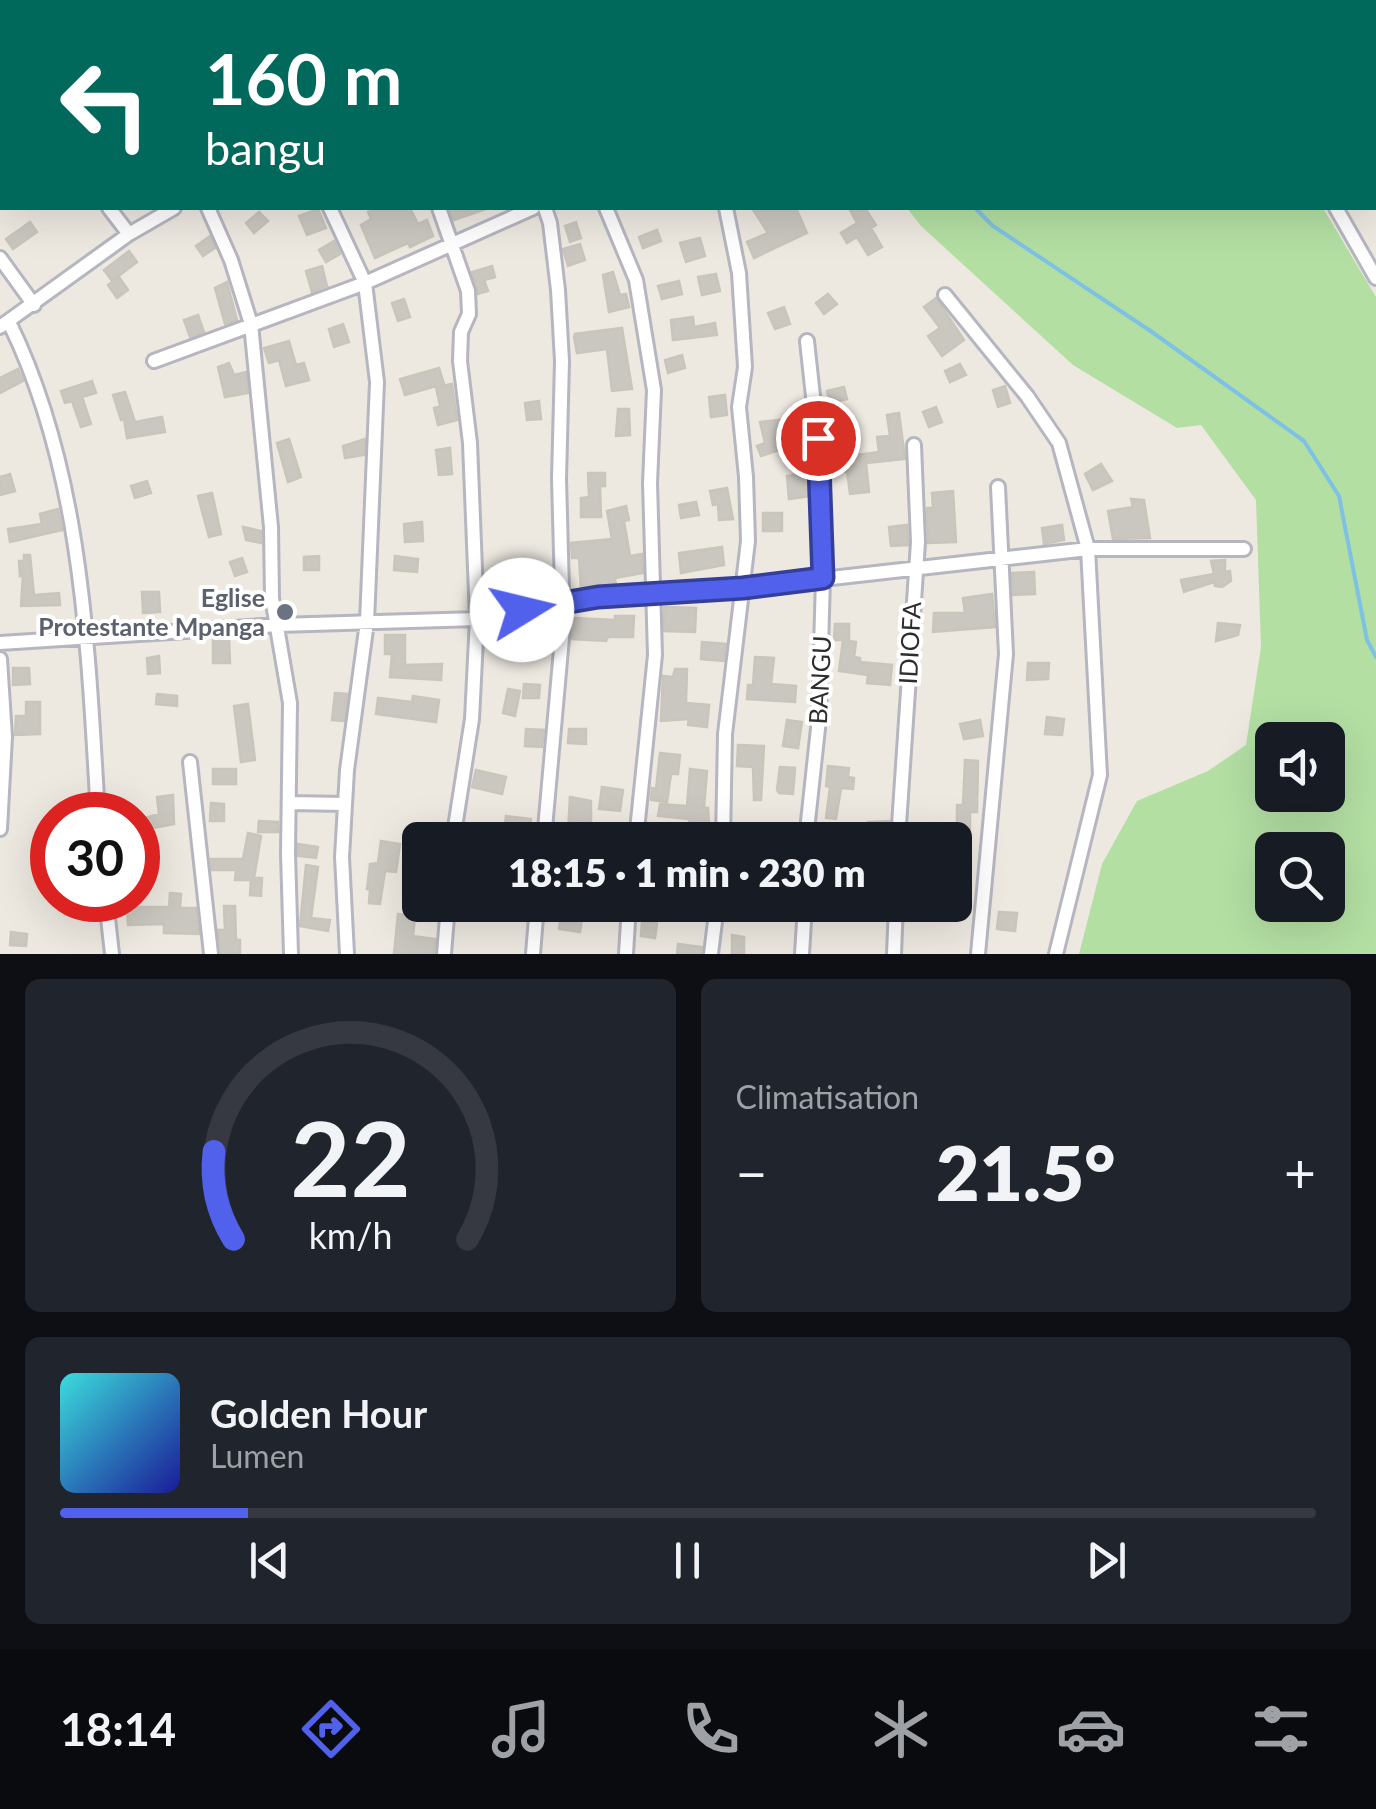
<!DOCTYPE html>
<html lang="fr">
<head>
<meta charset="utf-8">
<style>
  :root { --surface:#171b24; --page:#20242c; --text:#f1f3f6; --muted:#9ea1a6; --line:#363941; --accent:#5161eb }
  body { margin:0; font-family:Lato,sans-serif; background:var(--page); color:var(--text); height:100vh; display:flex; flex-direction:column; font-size:38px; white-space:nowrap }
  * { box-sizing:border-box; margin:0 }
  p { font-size:32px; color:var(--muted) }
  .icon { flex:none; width:55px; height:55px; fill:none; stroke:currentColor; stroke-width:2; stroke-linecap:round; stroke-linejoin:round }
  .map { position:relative; height:954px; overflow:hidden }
  .side { display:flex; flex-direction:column; gap:25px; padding:25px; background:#0d0f14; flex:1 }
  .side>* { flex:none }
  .hud { position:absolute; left:0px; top:0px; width:1378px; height:210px; box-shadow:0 10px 40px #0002; background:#00695c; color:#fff; overflow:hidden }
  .tools { position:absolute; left:1255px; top:722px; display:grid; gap:20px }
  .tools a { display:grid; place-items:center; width:90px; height:90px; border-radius:15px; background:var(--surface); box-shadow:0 10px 40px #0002; font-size:50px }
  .speed { position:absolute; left:30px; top:792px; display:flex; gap:20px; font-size:50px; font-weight:700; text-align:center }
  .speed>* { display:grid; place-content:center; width:130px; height:130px; border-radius:50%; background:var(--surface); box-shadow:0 10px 40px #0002; line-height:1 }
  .speed .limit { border:15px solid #d22; background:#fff; color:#111 }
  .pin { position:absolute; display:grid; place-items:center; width:85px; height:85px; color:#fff; margin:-42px; border:5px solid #fff; border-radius:50%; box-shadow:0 2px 10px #0007 }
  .me { position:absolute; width:110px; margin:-55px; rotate:81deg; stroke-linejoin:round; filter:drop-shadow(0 0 8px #0008) }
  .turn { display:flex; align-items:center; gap:35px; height:210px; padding:0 40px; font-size:45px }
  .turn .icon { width:130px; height:130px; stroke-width:2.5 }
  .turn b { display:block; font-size:70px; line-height:85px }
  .big { font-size:75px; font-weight:800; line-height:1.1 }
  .side .tile { flex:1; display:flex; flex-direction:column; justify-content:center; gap:15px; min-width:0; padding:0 35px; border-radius:15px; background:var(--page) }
  .side .dial { align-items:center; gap:0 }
  .dial svg { height:260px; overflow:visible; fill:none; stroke:var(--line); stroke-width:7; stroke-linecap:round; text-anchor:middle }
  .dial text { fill:var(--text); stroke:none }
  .song { display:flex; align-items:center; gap:30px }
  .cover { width:120px; height:120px; border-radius:15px; background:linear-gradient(135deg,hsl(180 70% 55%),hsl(240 70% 35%)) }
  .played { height:10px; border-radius:5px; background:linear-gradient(90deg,var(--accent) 15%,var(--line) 15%) }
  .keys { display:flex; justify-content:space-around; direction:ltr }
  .heat { display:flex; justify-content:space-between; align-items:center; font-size:55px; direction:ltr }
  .side .tiles { flex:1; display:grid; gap:25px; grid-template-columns:1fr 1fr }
  .tile:last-child { grid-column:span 2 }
  .trip { position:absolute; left:402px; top:822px; width:570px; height:100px; border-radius:15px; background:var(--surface); box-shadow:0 10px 40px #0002; font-weight:800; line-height:100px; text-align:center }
  .tabs { display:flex; height:160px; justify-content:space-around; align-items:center; background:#090b0e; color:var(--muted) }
  .tabs .icon { width:70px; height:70px }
  .tabs .active { color:var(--accent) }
  .tabs b { font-size:45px; color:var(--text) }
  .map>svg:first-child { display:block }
</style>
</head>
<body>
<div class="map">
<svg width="1376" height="954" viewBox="0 0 1376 954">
  <rect width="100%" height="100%" fill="#ede9e1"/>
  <!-- green -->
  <path fill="#b3dfa3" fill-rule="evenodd" d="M 766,0 L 1224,0 L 1224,2 Z
    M 907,208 L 1323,208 L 1376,297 L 1376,954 L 1079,954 L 1102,864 L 1137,801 L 1208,771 L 1246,745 L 1261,647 L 1256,500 L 1201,425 L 1177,428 L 1073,365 L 921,226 ZM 1272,740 L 1328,740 L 1328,795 L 1272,795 ZM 1272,850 L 1328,850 L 1328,905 L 1272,905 Z"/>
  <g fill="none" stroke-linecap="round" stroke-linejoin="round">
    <!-- stream -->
    <path stroke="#7fc1e5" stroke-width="4" d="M 868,0 L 869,2
      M 975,208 L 993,226 L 1152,332 L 1304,441 L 1339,496 L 1367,640 L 1376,657"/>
  </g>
  <!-- building -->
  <path fill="#c9c7bf" stroke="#c9c5bb" stroke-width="2.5" d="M 379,208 L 410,208 L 418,224 L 427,220 L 433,236 L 410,247 L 408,243 L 375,258 L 361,225 L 371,219 L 368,212 Z
    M 449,208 L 485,208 L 486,209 L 454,220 Z
    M 752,208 L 796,208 L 807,233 L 754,258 L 747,242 L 768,233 Z
    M 849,208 L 865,208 L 876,225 L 871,228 L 882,247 L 868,255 L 857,237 L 847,243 L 841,233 L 857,223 Z
    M 318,209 L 326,228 L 307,235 L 299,216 Z
    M 259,212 L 268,221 L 254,233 L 246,223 Z
    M 30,222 L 37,232 L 13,249 L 6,239 Z
    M 576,222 L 581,238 L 570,242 L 565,226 Z
    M 657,230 L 661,241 L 643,248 L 639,237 Z
    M 210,236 L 215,248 L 203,256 L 196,246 Z
    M 700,238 L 705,256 L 686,262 L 680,243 Z
    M 334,241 L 340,254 L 326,262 L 319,250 Z
    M 580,244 L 585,260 L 568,266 L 563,249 Z
    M 129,251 L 137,262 L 112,281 L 104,270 Z
    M 322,266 L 327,286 L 312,292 L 306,271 Z
    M 492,266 L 495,277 L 484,280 L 488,291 L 478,294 L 472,272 Z
    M 613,272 L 620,295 L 626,294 L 629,307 L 609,312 L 603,275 Z
    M 716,274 L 720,291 L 702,295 L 698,277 Z
    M 119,277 L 128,290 L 117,298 L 108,285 Z
    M 679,281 L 682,294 L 662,299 L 658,286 Z
    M 227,282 L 237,320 L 225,324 L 215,288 Z
    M 828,294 L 837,304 L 824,314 L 816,303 Z
    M 936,298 L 964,340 L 942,356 L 928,336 L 940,328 L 924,307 Z
    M 404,299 L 410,317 L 398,321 L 392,303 Z
    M 784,307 L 790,324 L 775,329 L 768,313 Z
    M 198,315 L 204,332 L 190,337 L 184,320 Z
    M 693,317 L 694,327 L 715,323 L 717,335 L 673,340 L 671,320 Z
    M 343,324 L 349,342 L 334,347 L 329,329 Z
    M 622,328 L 632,389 L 612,391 L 607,349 L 577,353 L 574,337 L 575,334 Z
    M 289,341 L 296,365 L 304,363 L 309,380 L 286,386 L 279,360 L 269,363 L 264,348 Z
    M 682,355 L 685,368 L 668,373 L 665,360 Z
    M 229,363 L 234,375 L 246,372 L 248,393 L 225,397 L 218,367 Z
    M 960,364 L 966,375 L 950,382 L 945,371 Z
    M 439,368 L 444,384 L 405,395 L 400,379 Z
    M 18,369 L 23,381 L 0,393 L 0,378 Z
    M 92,381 L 96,393 L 82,397 L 91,424 L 81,427 L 72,401 L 65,403 L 61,391 Z
    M 452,384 L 457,420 L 438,425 L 434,408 L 440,406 L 436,387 Z
    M 1005,386 L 1010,403 L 998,407 L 993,390 Z
    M 844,387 L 847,399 L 830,403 L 827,391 Z
    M 125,392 L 135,422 L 162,417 L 165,432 L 127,438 L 124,419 L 121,420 L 113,395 Z
    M 725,395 L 727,415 L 711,417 L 709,397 Z
    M 539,401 L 541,419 L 527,420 L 525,403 Z
    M 936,407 L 942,422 L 929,427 L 923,412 Z
    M 618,409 L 629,409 L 630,435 L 616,436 Z
    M 899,413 L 905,459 L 866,463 L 869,492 L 850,494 L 847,471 L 837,473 L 835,458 L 879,452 L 877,437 L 890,436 L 887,415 Z
    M 795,418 L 807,474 L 811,473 L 811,496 L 789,499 L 787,476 L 795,475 L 788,447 L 761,456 L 757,446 L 765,443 L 760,422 Z
    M 289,439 L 301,477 L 288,482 L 277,443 Z
    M 365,439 L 364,455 L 345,458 L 343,446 Z
    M 450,448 L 452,474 L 439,475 L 436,450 Z
    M 1101,464 L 1112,481 L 1093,490 L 1085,474 Z
    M 588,473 L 605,473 L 605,486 L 600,486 L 601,517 L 581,517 L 581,498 L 589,497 Z
    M 10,474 L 15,491 L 0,495 L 0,477 Z
    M 147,481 L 151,493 L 135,498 L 131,486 Z
    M 727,488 L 733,519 L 719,520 L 718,504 L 713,505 L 710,491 Z
    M 953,491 L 956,542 L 928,543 L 927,508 L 933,508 L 932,493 Z
    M 212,493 L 221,534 L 209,537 L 198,496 Z
    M 1131,499 L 1144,500 L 1150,538 L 1113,539 L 1108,511 L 1133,507 Z
    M 696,502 L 699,515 L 681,518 L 679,505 Z
    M 626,506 L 629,520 L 624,521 L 630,556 L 642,554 L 643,573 L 615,578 L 616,586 L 581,589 L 579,558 L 572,558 L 571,543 L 612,539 L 607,511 Z
    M 58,509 L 62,530 L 10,542 L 8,529 L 42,524 L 40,514 Z
    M 763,513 L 782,513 L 782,531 L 763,531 Z
    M 422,522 L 423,541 L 405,542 L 404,524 Z
    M 907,525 L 908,545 L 891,546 L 889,527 Z
    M 1062,525 L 1064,540 L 1044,544 L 1042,528 Z
    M 243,527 L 261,531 L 261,543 L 246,540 Z
    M 722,547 L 724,565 L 681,573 L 679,553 Z
    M 24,555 L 30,555 L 34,595 L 59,593 L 60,605 L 21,606 L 23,575 L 20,576 L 19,561 L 24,561 Z
    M 319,556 L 319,570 L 304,570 L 304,557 Z
    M 395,556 L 418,559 L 417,572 L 394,570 Z
    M 242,558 L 247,572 L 235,576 L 230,562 Z
    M 1225,560 L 1225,572 L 1230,571 L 1231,581 L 1222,587 L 1215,586 L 1214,582 L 1184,592 L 1181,580 L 1214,574 L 1211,561 Z
    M 1034,572 L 1035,594 L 1013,595 L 1012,573 Z
    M 502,573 L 503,589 L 488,590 L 487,574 Z
    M 142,592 L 159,592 L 160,612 L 143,613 Z
    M 992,594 L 995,627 L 933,632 L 934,613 L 965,613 L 963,598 Z
    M 664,607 L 696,608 L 695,632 L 664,631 Z
    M 615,616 L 634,616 L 633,637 L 608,637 L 606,641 L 572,639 L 573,618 L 615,620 Z
    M 1218,623 L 1240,625 L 1238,635 L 1216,641 Z
    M 835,624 L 849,624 L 849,641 L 856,642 L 854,657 L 860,658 L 860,662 L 892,665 L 890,685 L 867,683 L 868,675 L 839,671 L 843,640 L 834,640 Z
    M 385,635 L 405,635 L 405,665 L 442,664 L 441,680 L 390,677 L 392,654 L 385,654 Z
    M 229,638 L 230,663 L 213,663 L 213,639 Z
    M 702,642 L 726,644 L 724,661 L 701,659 Z
    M 159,656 L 160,673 L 148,674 L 147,658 Z
    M 755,657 L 774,658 L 771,684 L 796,686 L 795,702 L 747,699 L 748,685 L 753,685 Z
    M 1028,663 L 1049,663 L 1048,679 L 1027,680 Z
    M 13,668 L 29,668 L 30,684 L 13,685 Z
    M 675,669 L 687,669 L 686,703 L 709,705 L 707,727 L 688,725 L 689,719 L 661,721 L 663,676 L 673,677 Z
    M 524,684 L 540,685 L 539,698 L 523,698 Z
    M 508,689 L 520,691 L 515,716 L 503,713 Z
    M 335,693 L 347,694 L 344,721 L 332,720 Z
    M 157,694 L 177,696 L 177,706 L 156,704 Z
    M 413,696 L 439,700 L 436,722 L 376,714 L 378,698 L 412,702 Z
    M 26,702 L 40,702 L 40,734 L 15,735 L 16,716 L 26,716 Z
    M 248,704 L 255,760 L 241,762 L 234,706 Z
    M 1047,717 L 1064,719 L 1062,735 L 1045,734 Z
    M 787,720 L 802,722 L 798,748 L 783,746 Z
    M 980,720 L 983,736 L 964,739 L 960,724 Z
    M 526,729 L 544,730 L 542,747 L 525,746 Z
    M 569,729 L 586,729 L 586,744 L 568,743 Z
    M 738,745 L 764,746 L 761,800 L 754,800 L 753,767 L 737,766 Z
    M 660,753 L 680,755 L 678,774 L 671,774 L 667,802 L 651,800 L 652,788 L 656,789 Z
    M 965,760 L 978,761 L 977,812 L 970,812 L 970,834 L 957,834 L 957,805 L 963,805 Z
    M 828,766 L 849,768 L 848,777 L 854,778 L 853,789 L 841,788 L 836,819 L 826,818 L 830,787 L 826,786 Z
    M 780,767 L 795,768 L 793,794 L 779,793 L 777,790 Z
    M 213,769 L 236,769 L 236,784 L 213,784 Z
    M 690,769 L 707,771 L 704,808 L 708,808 L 709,825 L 690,826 L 689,819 L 658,816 L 660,804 L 687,806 Z
    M 476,770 L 506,777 L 502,794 L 472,787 Z
    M 602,787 L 623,790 L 620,811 L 599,809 Z
    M 173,795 L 174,824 L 138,831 L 138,820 L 159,814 L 157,797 Z
    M 570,797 L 591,801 L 591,833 L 568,832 Z
    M 211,803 L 224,804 L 224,821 L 210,821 Z
    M 506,816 L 531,819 L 528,840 L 503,840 Z
    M 259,821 L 278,822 L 278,832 L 258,832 Z
    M 889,821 L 888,838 L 868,838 L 868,822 Z
    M 918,824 L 939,824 L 939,840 L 917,840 Z
    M 248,833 L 261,836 L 254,878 L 262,878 L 261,896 L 250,895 L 251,880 L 235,880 L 236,870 L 212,870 L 211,859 L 243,859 Z
    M 381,841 L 400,844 L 396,872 L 385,871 L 380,904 L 369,903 L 370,889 L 367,889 L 370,864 L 378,863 Z
    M 298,844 L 318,847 L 316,858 L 298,856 Z
    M 306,865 L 318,867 L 311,918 L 330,920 L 328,931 L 300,926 Z
    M 170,893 L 181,894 L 180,908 L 196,908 L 199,934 L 164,933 L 164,924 L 128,925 L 127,907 L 169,907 Z
    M 224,906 L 235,906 L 236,940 L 240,940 L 240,954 L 221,954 L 218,930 L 225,930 Z
    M 999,912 L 1017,913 L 1015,931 L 997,929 Z
    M 398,914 L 415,916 L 413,936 L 435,939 L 434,954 L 394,954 Z
    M 561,915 L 582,918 L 580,932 L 559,929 Z
    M 642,921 L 657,923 L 655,938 L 641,936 Z
    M 11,932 L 27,934 L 26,946 L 10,945 Z
    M 732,935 L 744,937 L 744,954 L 732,954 Z
    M 678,944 L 702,947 L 701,954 L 677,954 Z"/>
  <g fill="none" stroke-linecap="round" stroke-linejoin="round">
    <defs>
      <path id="minor" d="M 88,0 L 90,2
        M 309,0 L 312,2
        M 599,0 L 602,2
        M 731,0 L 734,2
        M 1271,0 L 1271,2
        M 1029,2 L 1037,0
        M 1375,63 L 1376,63
        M 0,65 L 2,68
        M 109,208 L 129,234
        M 208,208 L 231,260 L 251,324 L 271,527 L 272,598 L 290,703 L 288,853 L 291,954
        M 330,208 L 365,283 L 377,382 L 367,622 L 347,770 L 342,857 L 347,954
        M 439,208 L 468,291 L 469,314 L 461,332 L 460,361 L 470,443 L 477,619 L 472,719 L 453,840
        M 606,208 L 636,280 L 654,390 L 650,483 L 655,655 L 636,840
        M 1336,208 L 1376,278
        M 0,258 L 34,305
        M 945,295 L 1027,396 L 1059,443 L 1088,549 L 1100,775 L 1056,954
        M 9,322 C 83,473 88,650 98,815
        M 0,327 L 129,234 L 174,208
        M 154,361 L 365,283 L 533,208
        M 0,643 L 278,625 L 477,619 L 599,597 L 743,588 L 1088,549 L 1244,549
        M 0,659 L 5,737 L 0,829
        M 190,762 L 211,954
        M 289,803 L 345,804
        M 544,840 L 563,627 L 559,479 L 562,361 L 558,290 L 550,223 L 545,208
        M 723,840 L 725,734 L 748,541 L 746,477 L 739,407 L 745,367 L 739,273 L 726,208
        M 806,840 L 819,719 L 823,578 L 821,470 L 807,341
        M 898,840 L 918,542 L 914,445
        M 106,900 L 112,954
        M 444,954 L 448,905
        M 533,954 L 537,905
        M 626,954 L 629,905
        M 711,954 L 717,905
        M 802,954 L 805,905
        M 894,954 L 896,905
        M 978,954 L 1006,654 L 998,487"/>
    </defs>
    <!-- minor casing -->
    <use href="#minor" stroke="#b5b6bf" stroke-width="18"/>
    <!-- minor -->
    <use href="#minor" stroke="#fff" stroke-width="12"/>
  </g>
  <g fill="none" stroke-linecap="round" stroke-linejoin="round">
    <defs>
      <path id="route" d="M 522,610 L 598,597 L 743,588 L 823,578 L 818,438"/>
    </defs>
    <!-- route casing -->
    <use href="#route" stroke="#353f99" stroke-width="25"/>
    <!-- route -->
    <use href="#route" stroke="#5161eb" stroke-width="18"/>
  </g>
  <!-- markers -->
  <circle fill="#6b7280" stroke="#fff" stroke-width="4" cx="285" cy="612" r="10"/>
  <g text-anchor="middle" stroke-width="8" stroke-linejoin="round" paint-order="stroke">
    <!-- worship labels -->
    <g font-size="25" font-weight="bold" fill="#5b616d" stroke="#fff" text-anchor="end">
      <text x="265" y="607">Eglise<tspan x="265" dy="29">Protestante Mpanga</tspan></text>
    </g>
    <!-- street labels -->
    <g font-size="25" fill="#2d2d2d" stroke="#fff">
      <text transform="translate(910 643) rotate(-87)" y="9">IDIOFA</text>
      <text transform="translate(820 680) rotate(-87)" y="9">BANGU</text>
    </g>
  </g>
</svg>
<div class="tools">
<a><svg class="icon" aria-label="sound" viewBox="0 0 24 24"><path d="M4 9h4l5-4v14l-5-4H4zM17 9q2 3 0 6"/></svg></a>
<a><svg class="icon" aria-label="search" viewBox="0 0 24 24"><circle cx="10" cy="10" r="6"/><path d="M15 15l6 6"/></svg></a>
</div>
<div class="speed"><div class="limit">30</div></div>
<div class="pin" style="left:818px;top:438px;background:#d93025"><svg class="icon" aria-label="arrive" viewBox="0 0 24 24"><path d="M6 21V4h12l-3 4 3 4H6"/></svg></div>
<svg class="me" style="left:522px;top:610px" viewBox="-20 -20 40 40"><circle r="19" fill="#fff"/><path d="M0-13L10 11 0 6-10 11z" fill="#5161eb"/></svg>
<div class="trip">18:15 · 1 min · 230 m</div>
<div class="hud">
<div class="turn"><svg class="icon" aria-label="left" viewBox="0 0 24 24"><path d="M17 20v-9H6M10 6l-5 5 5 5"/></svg><div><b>160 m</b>bangu</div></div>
</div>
</div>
<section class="side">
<div class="tiles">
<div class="tile dial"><svg viewBox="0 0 100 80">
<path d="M14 69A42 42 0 1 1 86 69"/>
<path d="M14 69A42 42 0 0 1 8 42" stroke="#5161eb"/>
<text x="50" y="56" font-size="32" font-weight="700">22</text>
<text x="50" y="72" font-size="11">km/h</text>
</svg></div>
<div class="tile"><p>Climatisation</p>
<div class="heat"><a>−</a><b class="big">21.5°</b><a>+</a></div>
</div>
<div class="tile">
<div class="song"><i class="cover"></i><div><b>Golden Hour</b><p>Lumen</p></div></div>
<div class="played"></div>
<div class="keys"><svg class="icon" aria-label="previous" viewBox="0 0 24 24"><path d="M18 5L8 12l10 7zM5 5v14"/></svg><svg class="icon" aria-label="pause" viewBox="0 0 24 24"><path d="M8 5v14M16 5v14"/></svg><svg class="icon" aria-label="next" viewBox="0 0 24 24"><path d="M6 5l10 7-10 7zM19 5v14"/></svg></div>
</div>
</div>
</section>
<nav class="tabs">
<b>18:14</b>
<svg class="icon active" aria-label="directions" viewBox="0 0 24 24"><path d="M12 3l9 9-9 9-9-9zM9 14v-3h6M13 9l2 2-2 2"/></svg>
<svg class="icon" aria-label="music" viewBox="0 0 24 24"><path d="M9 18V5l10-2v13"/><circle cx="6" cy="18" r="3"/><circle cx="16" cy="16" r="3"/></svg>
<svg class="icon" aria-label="phone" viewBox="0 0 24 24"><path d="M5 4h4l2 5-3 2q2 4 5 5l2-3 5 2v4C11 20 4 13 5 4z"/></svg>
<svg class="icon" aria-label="climate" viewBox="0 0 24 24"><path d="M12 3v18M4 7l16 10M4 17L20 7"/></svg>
<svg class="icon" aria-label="car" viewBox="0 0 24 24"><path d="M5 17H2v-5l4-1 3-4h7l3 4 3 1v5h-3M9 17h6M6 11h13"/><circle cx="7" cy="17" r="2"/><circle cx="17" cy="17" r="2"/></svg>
<svg class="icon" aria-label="filters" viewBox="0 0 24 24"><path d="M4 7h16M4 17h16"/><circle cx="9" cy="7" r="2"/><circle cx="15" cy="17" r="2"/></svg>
</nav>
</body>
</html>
